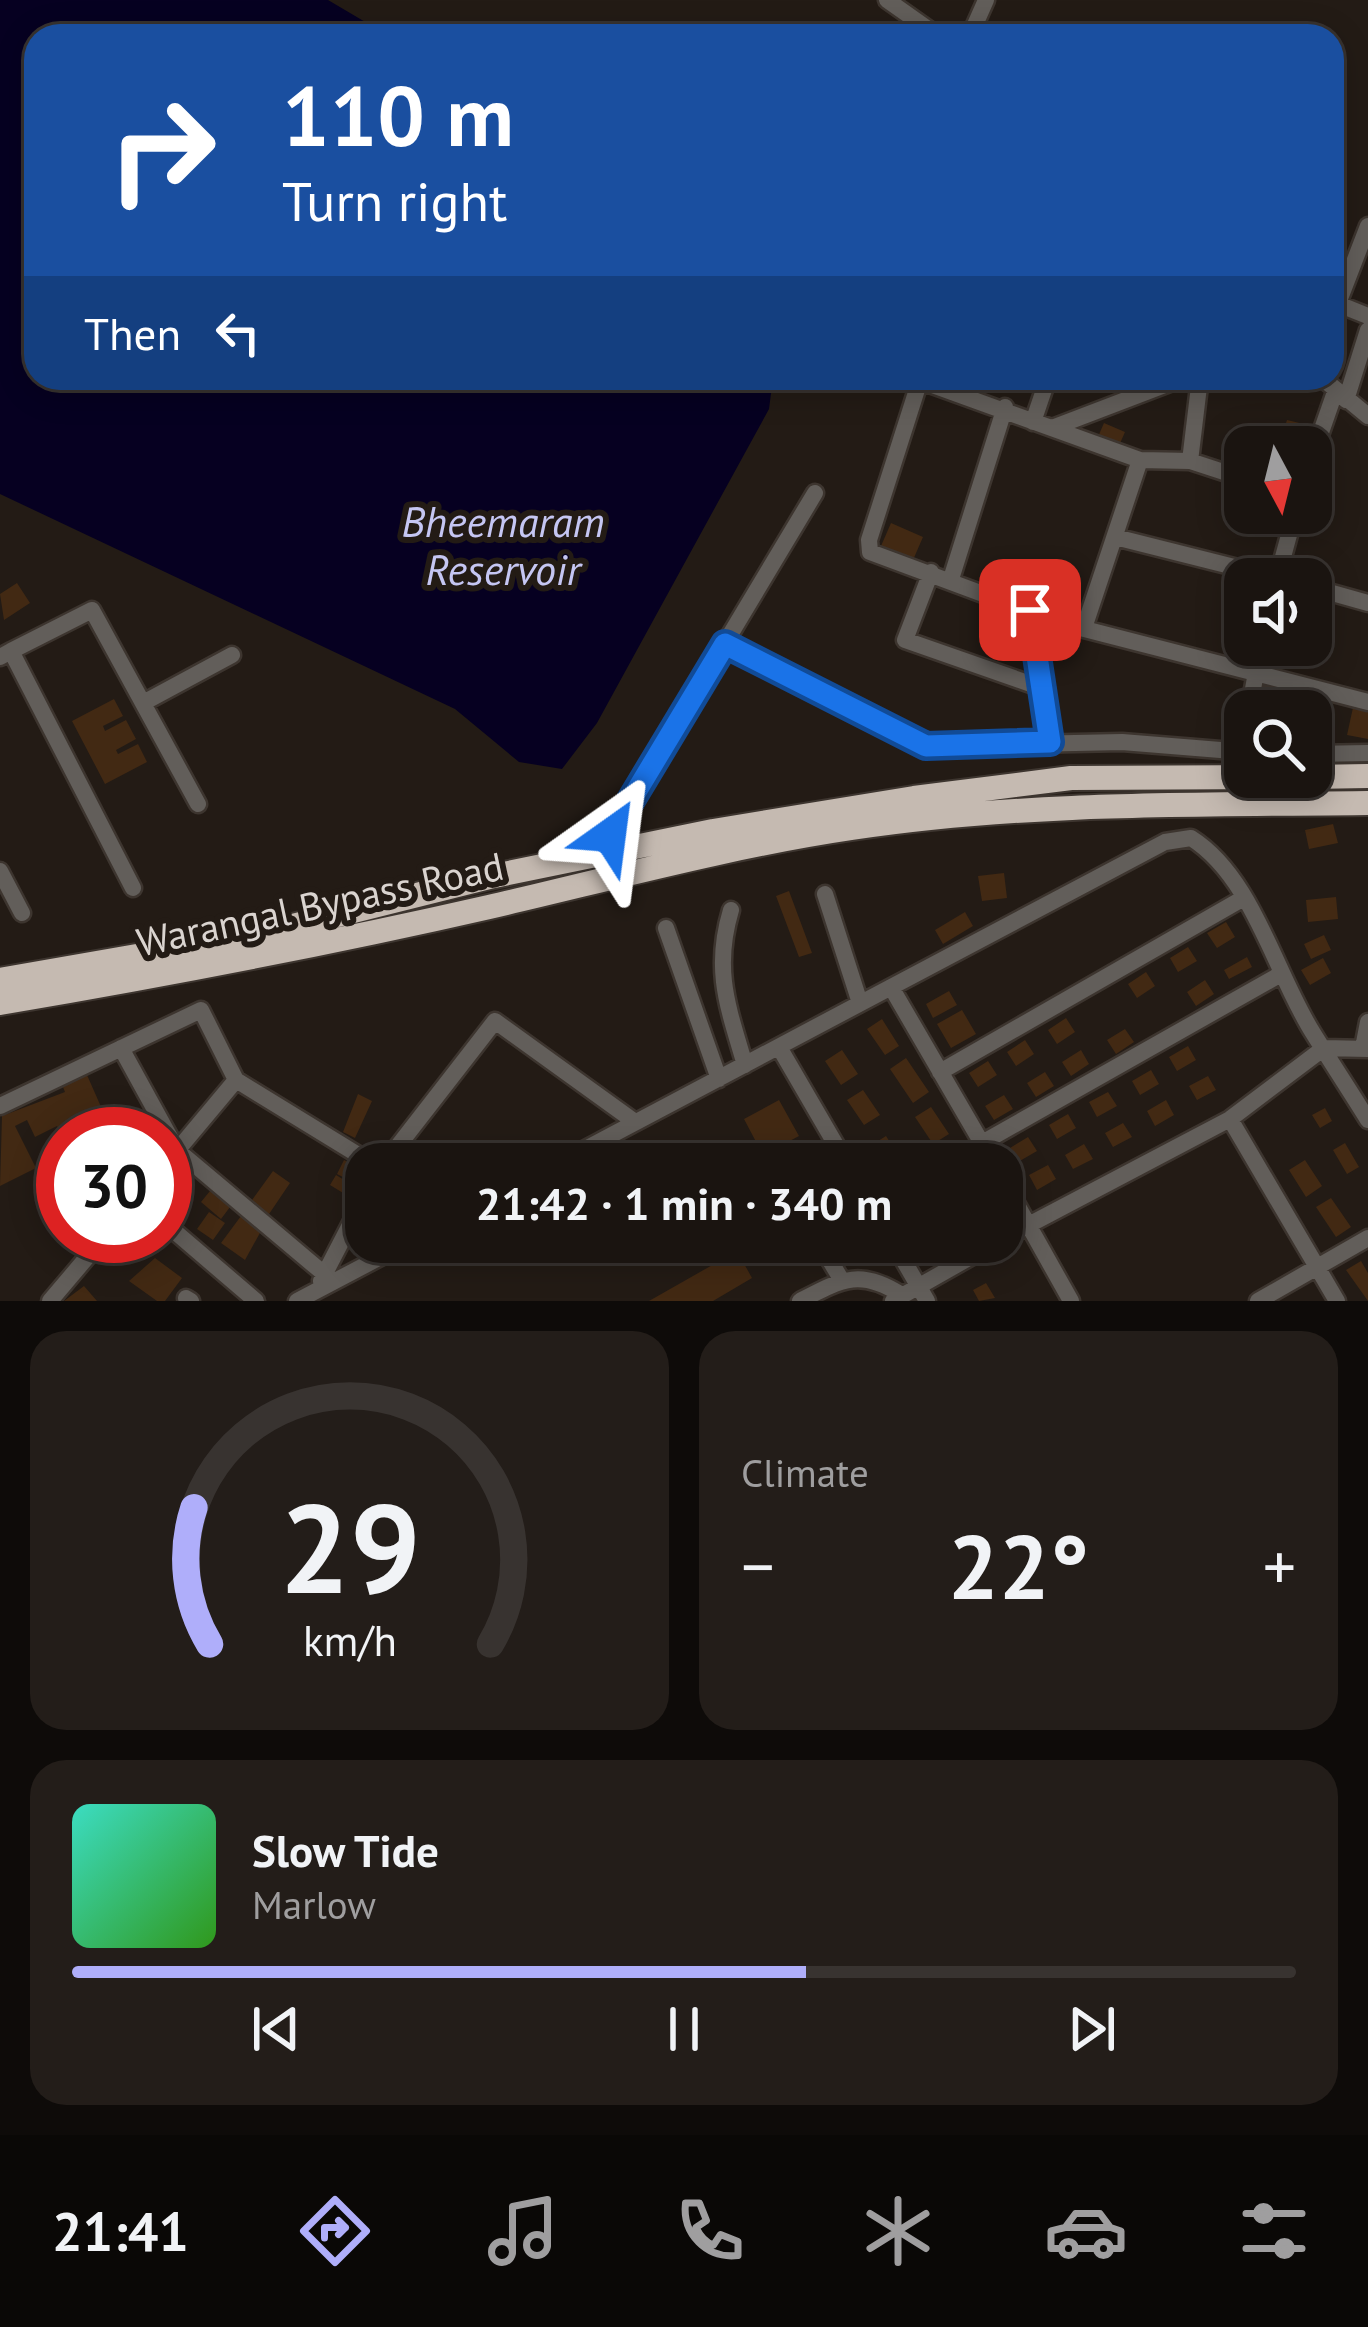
<!DOCTYPE html>
<html lang="en">
<head>
<meta charset="utf-8">
<style>
  :root { --surface:#1a1410; --page:#231d19; --text:#f1f3f6; --muted:#9f9e9f; --line:#383330; --accent:#afaefa }
  body { margin:0; font-family:"PT Sans",sans-serif; background:var(--page); color:var(--text); height:100vh; display:flex; flex-direction:column; font-size:45px; white-space:nowrap }
  * { box-sizing:border-box; margin:0 }
  p { font-size:39px; color:var(--muted) }
  .icon { flex:none; width:66px; height:66px; fill:none; stroke:currentColor; stroke-width:2; stroke-linecap:round; stroke-linejoin:round }
  .map { position:relative; height:1301px; overflow:hidden }
  .side { display:flex; flex-direction:column; gap:30px; padding:30px; background:#0e0b09; flex:1 }
  .side>* { flex:none }
  .hud { position:absolute; left:24px; top:24px; width:1320px; height:366px; border-radius:36px; box-shadow:0 6px 30px #0003,0 0 0 3px var(--line); background:#1a4fa0; color:#fff; overflow:hidden }
  .needle { width:78px; rotate:173deg }
  .buttons { position:absolute; left:1224px; top:426px; display:grid; gap:24px }
  .buttons a { display:grid; place-items:center; width:108px; height:108px; border-radius:24px; background:var(--surface); box-shadow:0 6px 30px #0003,0 0 0 3px var(--line); font-size:60px }
  .speed { position:absolute; left:36px; top:1107px; display:flex; gap:24px; font-size:60px; font-weight:700; text-align:center }
  .speed>* { display:grid; place-content:center; width:156px; height:156px; border-radius:50%; background:var(--surface); box-shadow:0 6px 30px #0003,0 0 0 3px var(--line); line-height:1 }
  .speed .limit { border:18px solid #d22; background:#fff; color:#111 }
  .pin { position:absolute; display:grid; place-items:center; width:102px; height:102px; color:#fff; margin:-51px; border-radius:24px; box-shadow:0 6px 18px #0006 }
  .me { position:absolute; width:132px; margin:-66px; rotate:31deg; stroke-linejoin:round; filter:drop-shadow(0 0 9px #0008) }
  .turn { display:flex; align-items:center; gap:42px; height:252px; padding:0 60px; font-size:54px }
  .turn .icon { width:156px; height:156px; stroke-width:2.5 }
  .turn b { display:block; font-size:84px; line-height:102px }
  .then { display:flex; align-items:center; height:114px; padding:0 60px; background:#0003; gap:24px; font-size:45px }
  .big { font-size:90px; font-weight:700; line-height:1.1 }
  .side .tile { flex:1; display:flex; flex-direction:column; justify-content:center; gap:18px; min-width:0; padding:0 42px; border-radius:36px; background:var(--page) }
  .side .dial { align-items:center; gap:0 }
  .dial svg { height:312px; overflow:visible; fill:none; stroke:var(--line); stroke-width:7; stroke-linecap:round; text-anchor:middle }
  .dial text { fill:var(--text); stroke:none }
  .song { display:flex; align-items:center; gap:36px }
  .cover { width:144px; height:144px; border-radius:18px; background:linear-gradient(135deg,hsl(170 70% 55%),hsl(110 70% 35%)) }
  .played { height:12px; border-radius:6px; background:linear-gradient(90deg,var(--accent) 60%,var(--line) 60%) }
  .keys { display:flex; justify-content:space-around; direction:ltr }
  .heat { display:flex; justify-content:space-between; align-items:center; font-size:66px; direction:ltr }
  .side .tiles { flex:1; display:grid; gap:30px; grid-template-columns:1fr 1fr }
  .tile:last-child { grid-column:span 2 }
  .trip { position:absolute; left:345px; top:1143px; width:678px; height:120px; border-radius:36px; background:var(--surface); box-shadow:0 6px 30px #0003,0 0 0 3px var(--line); font-weight:700; line-height:120px; text-align:center }
  .menu { display:flex; height:192px; justify-content:space-around; align-items:center; background:#0a0806; color:var(--muted) }
  .menu .icon { width:84px; height:84px }
  .menu .selected { color:var(--accent) }
  .menu b { font-size:54px; color:var(--text) }
  .map>svg:first-child { display:block }
</style>
</head>
<body>
<div class="map">
<svg width="1368" height="1301" viewBox="0 0 1368 1301">
  <rect width="100%" height="100%" fill="#231b15"/>
  <!-- water -->
  <path fill="#060021" d="M 0,0 L 328,0 L 389,36 L 36,36 L 36,378 L 773,378 L 769,409 L 597,723 L 562,769 L 519,762 L 455,709 L 0,494 Z"/>
  <!-- building -->
  <path fill="#422913" d="M 1287,420 L 1312,426 L 1306,446 L 1281,439 Z
    M 1104,423 L 1125,432 L 1118,448 L 1097,439 Z
    M 1230,486 L 1245,489 L 1247,522 L 1223,517 Z
    M 891,523 L 923,537 L 913,560 L 881,546 Z
    M 17,583 L 30,603 L 4,620 L 0,594 Z
    M 114,699 L 123,716 L 103,726 L 105,731 L 126,720 L 136,739 L 116,750 L 118,754 L 138,744 L 147,762 L 105,784 L 72,721 Z
    M 1354,703 L 1368,706 L 1368,739 L 1347,735 Z
    M 1333,824 L 1338,843 L 1309,849 L 1305,830 Z
    M 1004,873 L 1007,898 L 982,901 L 978,876 Z
    M 789,891 L 812,953 L 799,957 L 776,896 Z
    M 1336,897 L 1338,919 L 1308,922 L 1306,900 Z
    M 965,912 L 973,926 L 943,944 L 935,930 Z
    M 1226,922 L 1235,937 L 1217,948 L 1207,933 Z
    M 1324,935 L 1331,950 L 1311,959 L 1304,944 Z
    M 1188,947 L 1197,961 L 1178,972 L 1170,958 Z
    M 1247,957 L 1252,967 L 1229,979 L 1224,970 Z
    M 1323,958 L 1331,973 L 1310,985 L 1301,970 Z
    M 1146,972 L 1155,986 L 1137,998 L 1128,984 Z
    M 1205,980 L 1214,994 L 1196,1006 L 1187,992 Z
    M 949,991 L 957,1005 L 933,1018 L 926,1004 Z
    M 962,1010 L 976,1034 L 951,1048 L 937,1024 Z
    M 1066,1018 L 1075,1032 L 1057,1044 L 1048,1030 Z
    M 882,1019 L 899,1046 L 885,1055 L 867,1029 Z
    M 1125,1029 L 1134,1042 L 1116,1054 L 1107,1040 Z
    M 1025,1040 L 1034,1054 L 1016,1066 L 1007,1052 Z
    M 1188,1046 L 1196,1060 L 1177,1071 L 1169,1057 Z
    M 842,1050 L 858,1074 L 841,1085 L 825,1061 Z
    M 1081,1050 L 1089,1064 L 1071,1076 L 1062,1062 Z
    M 906,1058 L 929,1092 L 913,1103 L 890,1069 Z
    M 988,1061 L 997,1075 L 978,1087 L 969,1073 Z
    M 1151,1070 L 1159,1084 L 1140,1095 L 1132,1081 Z
    M 1045,1072 L 1054,1086 L 1036,1097 L 1027,1083 Z
    M 87,1075 L 113,1134 L 61,1134 L 57,1126 L 35,1137 L 27,1120 L 15,1126 L 36,1168 L 0,1186 L 2,1116 L 65,1092 L 63,1087 Z
    M 1208,1076 L 1216,1090 L 1197,1100 L 1189,1086 Z
    M 863,1090 L 880,1115 L 864,1125 L 847,1100 Z
    M 1108,1092 L 1117,1106 L 1097,1117 L 1089,1102 Z
    M 358,1094 L 372,1101 L 355,1138 L 343,1132 Z
    M 1004,1095 L 1013,1109 L 994,1120 L 985,1106 Z
    M 779,1100 L 799,1136 L 763,1155 L 744,1119 Z
    M 1166,1100 L 1174,1115 L 1155,1126 L 1147,1111 Z
    M 931,1107 L 949,1134 L 933,1144 L 915,1117 Z
    M 1325,1108 L 1332,1121 L 1320,1128 L 1312,1115 Z
    M 1068,1114 L 1076,1128 L 1057,1139 L 1049,1125 Z
    M 147,1115 L 156,1126 L 139,1134 L 133,1126 Z
    M 1123,1123 L 1132,1137 L 1113,1147 L 1105,1133 Z
    M 886,1136 L 900,1158 L 890,1164 L 882,1164 L 870,1146 Z
    M 1028,1137 L 1037,1151 L 1018,1162 L 1010,1148 Z
    M 1345,1143 L 1359,1167 L 1347,1174 L 1333,1150 Z
    M 1084,1144 L 1093,1159 L 1073,1169 L 1065,1155 Z
    M 810,1148 L 819,1164 L 797,1164 L 793,1157 Z
    M 956,1148 L 967,1164 L 946,1164 L 942,1157 Z
    M 344,1160 L 366,1171 L 360,1186 L 337,1174 Z
    M 1305,1160 L 1322,1186 L 1306,1197 L 1289,1170 Z
    M 1048,1165 L 1056,1179 L 1037,1190 L 1029,1175 Z
    M 273,1171 L 290,1183 L 265,1220 L 247,1207 Z
    M 336,1175 L 359,1189 L 353,1199 L 330,1185 Z
    M 210,1191 L 230,1207 L 221,1219 L 201,1202 Z
    M 1331,1198 L 1351,1227 L 1336,1237 L 1316,1207 Z
    M 209,1212 L 225,1223 L 213,1240 L 197,1229 Z
    M 241,1216 L 261,1231 L 245,1260 L 221,1243 Z
    M 737,1251 L 752,1278 L 713,1301 L 649,1301 Z
    M 155,1258 L 182,1278 L 165,1301 L 157,1301 L 129,1281 Z
    M 1361,1261 L 1368,1273 L 1368,1301 L 1346,1270 Z
    M 986,1283 L 995,1298 L 979,1301 L 973,1290 Z
    M 84,1286 L 97,1301 L 64,1301 Z"/>
  <g fill="none" stroke-linecap="round" stroke-linejoin="round">
    <defs>
      <path id="minor" d="M 887,0 L 938,36
        M 970,36 L 986,0
        M 1338,304 L 1368,316
        M 1332,319 L 1368,226
        M 913,378 L 1140,460 L 1190,461 L 1245,479
        M 1322,378 L 1368,416
        M 920,380 L 869,540 L 870,552 L 1061,623 L 1368,702
        M 1346,400 L 1368,330
        M 1033,422 L 1048,378
        M 1052,428 L 1183,378
        M 1190,461 L 1200,378
        M 1311,461 L 1335,392
        M 1115,537 L 1282,579
        M 931,572 L 905,640 L 1042,688
        M 951,579 L 1005,407
        M 1277,579 L 1295,513
        M 1311,587 L 1368,603
        M 1030,610 L 1050,742
        M 1085,625 L 1140,460
        M 725,645 L 926,746 L 1122,742 L 1245,752
        M 11,651 L 92,610 L 198,804
        M 0,657 L 11,651 L 133,888
        M 143,703 L 232,655
        M 1249,711 L 1261,645
        M 1311,754 L 1368,753
        M 610,835 L 815,493
        M 0,871 L 22,913
        M 825,894 L 860,1003
        M 731,910 C 713,970 728,1007 745,1065
        M 666,928 L 719,1079
        M 891,987 L 994,1164
        M 779,1047 L 847,1164
        M 121,1048 L 177,1150 L 322,1272
        M 1363,1048 L 1368,1022
        M 940,1072 L 1242,899
        M 0,1106 L 201,1010 L 236,1080 L 373,1164
        M 1230,1119 L 1337,1301
        M 982,1143 L 1281,974
        M 384,1164 L 495,1021 L 635,1122
        M 557,1164 L 1165,842 L 1191,838 C 1253,877 1275,973 1313,1033 C 1331,1062 1350,1091 1368,1120
        M 165,1165 L 236,1080
        M 1002,1178 L 1071,1301
        M 166,1224 L 256,1301
        M 1002,1239 L 1230,1119 L 1324,1048 L 1368,1049
        M 893,1242 L 927,1301
        M 829,1259 L 841,1279
        M 321,1281 L 366,1194
        M 186,1298 L 191,1301
        M 50,1301 L 105,1236
        M 297,1301 L 409,1242
        M 800,1301 C 842,1279 861,1268 903,1296
        M 893,1301 L 997,1242
        M 1258,1301 L 1368,1238"/>
      <path id="highway" d="M 1311,777 L 1368,776
        M 0,980 L 257,935 L 489,877 L 713,831 L 914,798 L 1071,778 L 1293,777
        M 0,1003 C 164,975 327,944 489,907 C 610,879 730,846 852,828 C 1024,802 1195,805 1368,803"/>
    </defs>
    <!-- minor casing -->
    <use href="#minor" stroke="#3d352f" stroke-width="21"/>
    <!-- highway casing -->
    <use href="#highway" stroke="#3d352f" stroke-width="28"/>
    <!-- minor -->
    <use href="#minor" stroke="#625e5a" stroke-width="16"/>
    <!-- highway -->
    <use href="#highway" stroke="#c5bab1" stroke-width="24"/>
  </g>
  <g fill="none" stroke-linecap="round" stroke-linejoin="round">
    <defs>
      <path id="route" d="M 610,835 L 725,644 L 926,746 L 1050,742 L 1030,610"/>
    </defs>
    <!-- route casing -->
    <use href="#route" stroke="#114b97" stroke-width="30"/>
    <!-- route -->
    <use href="#route" stroke="#1a73e8" stroke-width="21"/>
  </g>
  <g text-anchor="middle" stroke-width="12" stroke-linejoin="round" paint-order="stroke">
    <!-- street labels -->
    <g font-size="39" fill="#dad4d0" stroke="#231b15">
      <text transform="translate(320 904) rotate(-12)" y="14">Warangal Bypass Road</text>
    </g>
    <!-- water labels -->
    <g font-size="42" font-style="italic" fill="#c5c6f3" stroke="#231b15">
      <text x="503" y="537">Bheemaram<tspan x="503" dy="48">Reservoir</tspan></text>
    </g>
  </g>
</svg>
<div class="buttons">
<a><svg class="needle" viewBox="-14 -14 28 28"><path d="M0-13l5 13h-10z" fill="#e53935"/><path d="M0 13l5-13h-10z" fill="#9f9e9f"/></svg></a>
<a><svg class="icon" aria-label="sound" viewBox="0 0 24 24"><path d="M4 9h4l5-4v14l-5-4H4zM17 9q2 3 0 6"/></svg></a>
<a><svg class="icon" aria-label="search" viewBox="0 0 24 24"><circle cx="10" cy="10" r="6"/><path d="M15 15l6 6"/></svg></a>
</div>
<div class="speed"><div class="limit">30</div></div>
<div class="pin" style="left:1030px;top:610px;background:#d93025"><svg class="icon" aria-label="arrive" viewBox="0 0 24 24"><path d="M6 21V4h12l-3 4 3 4H6"/></svg></div>
<svg class="me" style="left:610px;top:835px" viewBox="-20 -20 40 40"><path d="M0-17L14 15 0 8-14 15z" fill="#1a73e8" stroke="#fff" stroke-width="4"/></svg>
<div class="trip">21:42 · 1 min · 340 m</div>
<div class="hud">
<div class="turn"><svg class="icon" aria-label="right" viewBox="0 0 24 24"><path d="M7 20v-9h11M14 6l5 5-5 5"/></svg><div><b>110 m</b>Turn right</div></div>
<div class="then">Then<svg class="icon" aria-label="left" viewBox="0 0 24 24"><path d="M17 20v-9H6M10 6l-5 5 5 5"/></svg></div>
</div>
</div>
<section class="side">
<div class="tiles">
<div class="tile dial"><svg viewBox="0 0 100 80">
<path d="M14 69A42 42 0 1 1 86 69"/>
<path d="M14 69A42 42 0 0 1 10 34" stroke="#afaefa"/>
<text x="50" y="56" font-size="32" font-weight="700">29</text>
<text x="50" y="72" font-size="11">km/h</text>
</svg></div>
<div class="tile"><p>Climate</p>
<div class="heat"><a>−</a><b class="big">22°</b><a>+</a></div>
</div>
<div class="tile">
<div class="song"><i class="cover"></i><div><b>Slow Tide</b><p>Marlow</p></div></div>
<div class="played"></div>
<div class="keys"><svg class="icon" aria-label="previous" viewBox="0 0 24 24"><path d="M18 5L8 12l10 7zM5 5v14"/></svg><svg class="icon" aria-label="pause" viewBox="0 0 24 24"><path d="M8 5v14M16 5v14"/></svg><svg class="icon" aria-label="next" viewBox="0 0 24 24"><path d="M6 5l10 7-10 7zM19 5v14"/></svg></div>
</div>
</div>
</section>
<nav class="menu">
<b>21:41</b>
<svg class="icon selected" aria-label="directions" viewBox="0 0 24 24"><path d="M12 3l9 9-9 9-9-9zM9 14v-3h6M13 9l2 2-2 2"/></svg>
<svg class="icon" aria-label="music" viewBox="0 0 24 24"><path d="M9 18V5l10-2v13"/><circle cx="6" cy="18" r="3"/><circle cx="16" cy="16" r="3"/></svg>
<svg class="icon" aria-label="phone" viewBox="0 0 24 24"><path d="M5 4h4l2 5-3 2q2 4 5 5l2-3 5 2v4C11 20 4 13 5 4z"/></svg>
<svg class="icon" aria-label="climate" viewBox="0 0 24 24"><path d="M12 3v18M4 7l16 10M4 17L20 7"/></svg>
<svg class="icon" aria-label="car" viewBox="0 0 24 24"><path d="M5 17H2v-5l4-1 3-4h7l3 4 3 1v5h-3M9 17h6M6 11h13"/><circle cx="7" cy="17" r="2"/><circle cx="17" cy="17" r="2"/></svg>
<svg class="icon" aria-label="filters" viewBox="0 0 24 24"><path d="M4 7h16M4 17h16"/><circle cx="9" cy="7" r="2"/><circle cx="15" cy="17" r="2"/></svg>
</nav>
</body>
</html>
